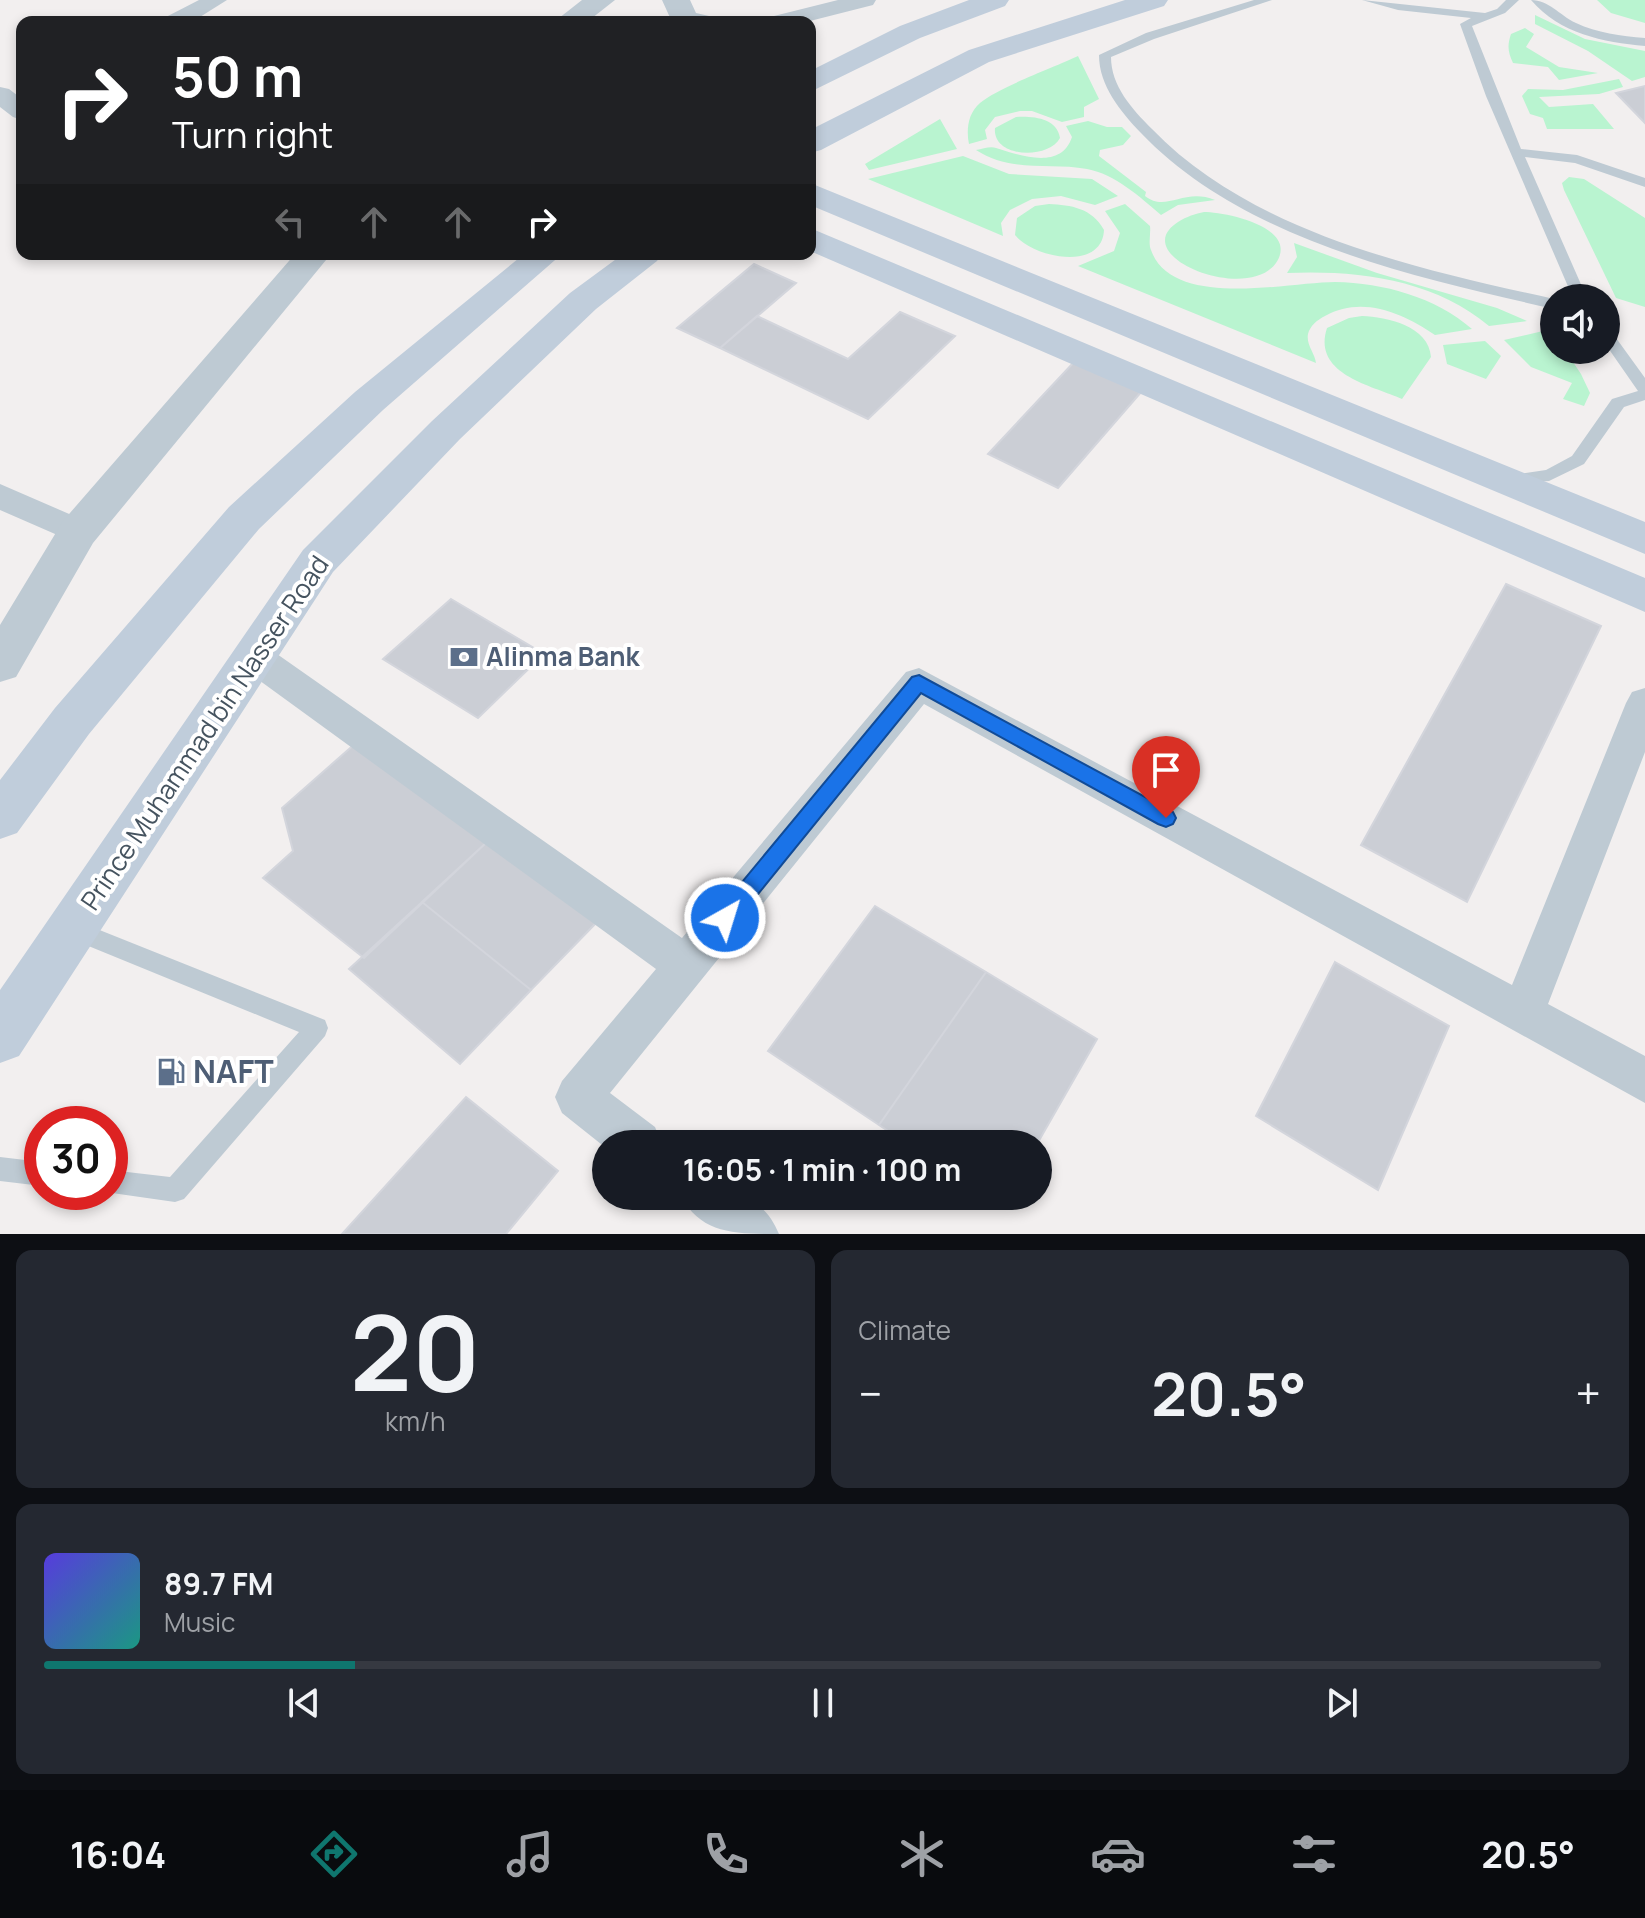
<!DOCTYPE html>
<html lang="en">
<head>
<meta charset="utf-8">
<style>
  :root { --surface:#171b24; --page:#242831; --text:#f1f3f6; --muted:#9ea1a6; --line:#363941; --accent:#0f766e }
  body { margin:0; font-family:Manrope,sans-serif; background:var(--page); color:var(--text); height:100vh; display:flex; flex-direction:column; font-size:30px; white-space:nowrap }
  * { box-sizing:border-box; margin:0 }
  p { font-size:26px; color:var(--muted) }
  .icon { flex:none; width:44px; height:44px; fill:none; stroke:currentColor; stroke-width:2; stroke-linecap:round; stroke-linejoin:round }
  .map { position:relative; height:1234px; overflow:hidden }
  .panel { display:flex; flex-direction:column; gap:16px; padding:16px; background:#0d0f14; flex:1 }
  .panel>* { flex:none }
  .hud { position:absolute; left:16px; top:16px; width:800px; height:244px; border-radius:16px; box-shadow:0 4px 12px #0003; background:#202124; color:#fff; overflow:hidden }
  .controls { position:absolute; left:1540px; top:284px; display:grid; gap:16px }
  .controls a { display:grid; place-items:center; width:80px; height:80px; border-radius:50%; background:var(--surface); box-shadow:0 4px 12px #0003; font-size:40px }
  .speed { position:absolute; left:24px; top:1106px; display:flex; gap:16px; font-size:40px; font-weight:700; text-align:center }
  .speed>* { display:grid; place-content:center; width:104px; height:104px; border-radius:50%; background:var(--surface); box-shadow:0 4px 12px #0003; line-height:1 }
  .speed .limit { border:12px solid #d22; background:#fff; color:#111 }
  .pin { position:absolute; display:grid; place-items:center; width:68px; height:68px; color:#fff; margin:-82px -34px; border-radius:50% 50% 50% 0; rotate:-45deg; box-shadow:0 0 8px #0007 }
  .pin .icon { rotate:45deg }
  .me { position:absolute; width:88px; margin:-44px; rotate:39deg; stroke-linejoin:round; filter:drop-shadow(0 0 6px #0008) }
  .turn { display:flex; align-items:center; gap:28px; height:168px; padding:0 24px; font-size:36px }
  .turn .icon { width:104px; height:104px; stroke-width:2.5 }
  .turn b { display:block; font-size:56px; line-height:68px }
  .lanes { display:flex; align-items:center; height:76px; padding:0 24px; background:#0003; justify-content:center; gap:40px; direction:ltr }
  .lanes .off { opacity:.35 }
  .big { font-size:60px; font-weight:700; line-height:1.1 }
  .panel .tile { flex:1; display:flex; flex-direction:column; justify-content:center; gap:12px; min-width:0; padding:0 28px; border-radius:16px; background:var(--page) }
  .panel .dial { align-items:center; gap:0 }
  .dial b { font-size:104px; line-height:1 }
  .song { display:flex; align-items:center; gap:24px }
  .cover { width:96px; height:96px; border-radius:12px; background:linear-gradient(135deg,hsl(250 70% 55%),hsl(170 70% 35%)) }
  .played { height:8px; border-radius:4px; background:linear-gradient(90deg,var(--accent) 20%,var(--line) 20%) }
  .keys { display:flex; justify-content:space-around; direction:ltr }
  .heat { display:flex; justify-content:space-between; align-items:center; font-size:44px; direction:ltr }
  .panel .tiles { flex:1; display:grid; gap:16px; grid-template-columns:1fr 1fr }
  .tile:last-child { grid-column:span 2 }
  .trip { position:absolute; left:592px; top:1130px; width:460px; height:80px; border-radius:40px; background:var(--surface); box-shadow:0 4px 12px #0003; font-weight:700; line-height:80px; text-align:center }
  .tab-bar { display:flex; height:128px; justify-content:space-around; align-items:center; background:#090b0e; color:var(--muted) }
  .tab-bar .icon { width:56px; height:56px }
  .tab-bar .on { color:var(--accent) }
  .tab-bar b { font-size:36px; color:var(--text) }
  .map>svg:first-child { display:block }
</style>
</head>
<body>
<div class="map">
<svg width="1645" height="1234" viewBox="0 0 1645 1234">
  <rect width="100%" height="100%" fill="#f2efef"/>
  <!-- green -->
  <path fill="#b9f4d0" d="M 1597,0 L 1645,0 L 1645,23 L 1611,13 Z
    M 1535,15 L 1585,39 L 1645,51 L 1645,77 L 1632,81 L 1588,51 L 1535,24 Z
    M 1525,28 L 1534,34 L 1526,47 L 1559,67 L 1598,73 L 1559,80 L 1548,67 L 1513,63 C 1508,52 1507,46 1511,34 Z
    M 1078,56 L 1099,99 L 1084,107 L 1084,117 L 1062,122 L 1032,111 L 1020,111 L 995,117 L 985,130 L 987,139 L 969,144 C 966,130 968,113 980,103 C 997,88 1055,67 1078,56 Z
    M 1619,79 L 1623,87 L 1599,94 L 1539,97 L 1549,107 L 1593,104 L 1614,129 L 1547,129 L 1543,118 L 1530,114 L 1522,96 L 1528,89 L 1563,90 Z
    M 1016,117 C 1033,116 1057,118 1060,138 C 1048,160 992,158 995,128 Z
    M 940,119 L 957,149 L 869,170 L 865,164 Z
    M 1088,121 L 1107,127 L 1122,127 L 1131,136 L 1123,145 L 1100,150 L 1099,156 L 1146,192 L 1145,196 C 1166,213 1184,187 1215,200 L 1178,205 L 1161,215 C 1140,197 1115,174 1087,169 C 1049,162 1011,173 976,150 C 983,149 990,146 996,148 C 1019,155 1061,171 1072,137 L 1066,126 Z
    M 963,156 L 1009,174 L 1092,179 L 1118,196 L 1095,205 L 1061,196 L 1032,199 L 1010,210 L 1001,223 L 1003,236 L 868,179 Z
    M 1569,177 L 1584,179 L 1645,218 L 1645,307 L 1616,298 L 1564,190 L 1562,183 Z
    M 1049,204 C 1071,205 1092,208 1104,230 C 1102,272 1034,258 1015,235 L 1017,218 L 1035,206 Z
    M 1125,204 L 1150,226 C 1151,234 1148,243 1151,250 C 1172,310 1289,282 1335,282 C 1384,283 1435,297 1472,329 L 1435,335 C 1403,313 1362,295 1325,316 C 1317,320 1310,326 1308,334 C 1306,345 1315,353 1316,363 L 1078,266 L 1114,251 L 1120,233 L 1105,211 Z
    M 1204,212 C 1225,212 1300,227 1276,263 C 1256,291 1196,277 1175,258 C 1148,234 1182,216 1204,212 Z
    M 1294,243 L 1377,273 L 1497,308 L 1527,321 L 1489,326 C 1433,279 1357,270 1287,273 L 1297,257 Z
    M 1362,316 C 1387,317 1429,326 1431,357 L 1402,399 C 1370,385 1312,374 1327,328 L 1349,318 Z
    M 1543,331 L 1554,339 L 1554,350 L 1565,350 L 1581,374 L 1590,393 L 1584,406 L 1563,399 L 1572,383 L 1531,367 L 1504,340 Z
    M 1485,341 L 1501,356 L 1486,379 L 1447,364 L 1443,345 Z"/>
  <!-- building -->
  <path fill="#cbced5" stroke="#d3d5dc" stroke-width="2" d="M 1645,86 L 1645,123 L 1616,93 Z
    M 754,264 L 796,283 L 720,348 L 677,328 Z
    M 900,312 L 955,336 L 868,419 L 720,348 L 757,316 L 848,359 Z
    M 1075,361 L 1142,391 L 1058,488 L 988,454 Z
    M 1506,584 L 1601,626 L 1467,902 L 1361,845 Z
    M 451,599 L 544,654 L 478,718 L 383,659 Z
    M 357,742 L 489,840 L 364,958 L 263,878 L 293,851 L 282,808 Z
    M 489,840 L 597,922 L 531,990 L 422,902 Z
    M 422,902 L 531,990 L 460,1064 L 349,969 Z
    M 875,906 L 986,972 L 879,1125 L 768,1051 Z
    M 1335,962 L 1449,1026 L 1378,1190 L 1256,1116 Z
    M 986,972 L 1097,1039 L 1037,1144 L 908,1144 L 879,1125 Z
    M 466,1097 L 558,1171 L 506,1234 L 342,1234 Z"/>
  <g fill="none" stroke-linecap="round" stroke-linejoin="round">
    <!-- service -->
    <path fill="#becad3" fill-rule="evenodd" d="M 1254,0 L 1272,0 L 1154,39 L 1111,57 C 1111,86 1132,109 1152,129 C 1252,233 1418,269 1554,299 L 1554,309 C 1414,277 1243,240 1141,133 C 1121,112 1099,86 1099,55 L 1146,33 Z
      M 1362,0 L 1485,13 L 1497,9 L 1506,0 L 1519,0 L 1505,13 L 1472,26 L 1521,149 L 1577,155 L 1645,178 L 1645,187 L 1575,163 L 1525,157 L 1587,298 L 1573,298 L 1486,96 L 1460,24 L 1471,18 L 1398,10 Z
      M 1531,0 C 1549,0 1559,15 1576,23 C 1597,33 1621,36 1645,38 L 1645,46 C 1603,42 1560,34 1531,0 Z
      M 1606,329 L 1611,331 L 1645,378 L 1645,400 L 1624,407 L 1584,464 L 1549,481 L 1505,484 L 1503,480 L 1505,476 L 1546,470 L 1572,456 L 1612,399 L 1638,391 L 1606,345 Z
      M 72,919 L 325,1020 L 328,1028 L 325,1036 L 184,1199 L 175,1202 L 105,1192 L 110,1192 L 110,1170 L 170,1177 L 299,1032 L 64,936 L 61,929 L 64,922 Z
      M 0,1157 L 42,1162 L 42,1186 L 0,1181 Z"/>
    <!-- minor -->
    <path fill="#becad3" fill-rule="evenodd" d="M 199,0 L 227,0 L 192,22 L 162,22 L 166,17 Z
      M 838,0 L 876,0 L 873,5 L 806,22 L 766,22 L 770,17 Z
      M 0,87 L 9,89 L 22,99 L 22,120 L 13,117 L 0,107 Z
      M 0,484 L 90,523 L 95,532 L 90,541 L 78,544 L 0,510 Z
      M 254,643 L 267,647 L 682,938 L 906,672 L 919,668 L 1512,985 L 1626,703 L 1632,692 L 1645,688 L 1645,752 L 1548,1004 L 1645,1056 L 1645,1103 L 924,704 L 610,1093 L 655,1127 L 662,1144 L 606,1144 L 606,1148 L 562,1113 L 555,1097 L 562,1081 L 656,969 L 241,667 L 236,657 L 241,647 Z
      M 681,1196 C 724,1196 759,1186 779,1234 C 735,1234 701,1234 681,1196 Z"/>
    <!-- tertiary -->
    <path fill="#becad3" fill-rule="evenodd" d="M 582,0 L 615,0 L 587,22 L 554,22 Z
      M 662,0 L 690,0 L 696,13 L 709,16 L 713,22 L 672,22 Z
      M 295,254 L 331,254 L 93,543 L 16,677 L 0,682 L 0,625 L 63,521 Z"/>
    <!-- secondary -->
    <path fill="#c0cddb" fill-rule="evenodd" d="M 969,0 L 1009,0 L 1005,6 L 920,38 L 810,92 L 810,71 L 900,26 Z
      M 1125,0 L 1168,0 L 1164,6 L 989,62 L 821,150 L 810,153 L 810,130 L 969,50 Z
      M 810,183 L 1645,522 L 1645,554 L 810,205 Z
      M 810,228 L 1645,578 L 1645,612 L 810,251 Z
      M 524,254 L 562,254 L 383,410 L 259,529 L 89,734 L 17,833 L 0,839 L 0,780 L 55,708 L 229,507 L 355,392 Z
      M 623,254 L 662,254 L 657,261 L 596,309 L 460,439 L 333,572 L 19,1056 L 0,1063 L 0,990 L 303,550 L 432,421 L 570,293 Z"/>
  </g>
  <!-- route -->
  <path fill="#1a73e8" stroke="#114b97" stroke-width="2" d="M 919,675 L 1173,812 L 1176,818 L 1173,824 L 1166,827 L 1158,824 L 921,693 L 733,925 L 725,927 L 718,925 L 714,918 L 718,911 L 912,677 Z"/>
  <!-- icons -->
  <defs>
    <symbol id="bank-bare" viewBox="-9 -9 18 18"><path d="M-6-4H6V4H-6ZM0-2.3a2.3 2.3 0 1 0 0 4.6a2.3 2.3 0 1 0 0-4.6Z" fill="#5c6f8a" stroke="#fff" stroke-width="2.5" paint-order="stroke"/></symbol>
    <symbol id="fuel-bare" viewBox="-9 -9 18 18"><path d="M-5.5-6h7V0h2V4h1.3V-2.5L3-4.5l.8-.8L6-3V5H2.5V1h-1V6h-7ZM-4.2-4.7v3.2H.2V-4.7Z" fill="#5c6f8a" stroke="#fff" stroke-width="2.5" paint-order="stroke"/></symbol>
  </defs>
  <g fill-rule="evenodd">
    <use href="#bank-bare" x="444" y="637" width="40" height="40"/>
    <use href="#fuel-bare" x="151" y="1052" width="40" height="40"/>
  </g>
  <g text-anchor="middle" stroke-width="8" stroke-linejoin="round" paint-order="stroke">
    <!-- service labels -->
    <g font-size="26" font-weight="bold" fill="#4e5e75" stroke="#fff" text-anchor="start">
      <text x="486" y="666">Alinma Bank</text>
    </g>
    <!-- street labels -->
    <g font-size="26" fill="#45535f" stroke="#fff">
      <text transform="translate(205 733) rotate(-56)" y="9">Prince Muhammad bin Nasser Road</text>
    </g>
    <!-- near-service labels -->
    <g font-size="32" font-weight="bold" fill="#4e5e75" stroke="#fff" text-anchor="start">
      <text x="193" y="1083">NAFT</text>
    </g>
  </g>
</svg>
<div class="controls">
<a><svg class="icon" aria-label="sound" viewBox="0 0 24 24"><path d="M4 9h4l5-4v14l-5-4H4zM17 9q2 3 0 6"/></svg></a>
</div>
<div class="speed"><div class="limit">30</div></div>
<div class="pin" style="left:1166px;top:818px;background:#d93025"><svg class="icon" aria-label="arrive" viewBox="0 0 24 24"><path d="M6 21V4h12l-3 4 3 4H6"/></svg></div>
<svg class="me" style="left:725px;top:918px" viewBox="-20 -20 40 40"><circle r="17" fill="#1a73e8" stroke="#fff" stroke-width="3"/><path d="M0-11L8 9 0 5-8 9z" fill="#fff"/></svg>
<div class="trip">16:05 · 1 min · 100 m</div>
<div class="hud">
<div class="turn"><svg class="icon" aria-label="right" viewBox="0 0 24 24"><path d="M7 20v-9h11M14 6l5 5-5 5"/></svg><div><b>50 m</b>Turn right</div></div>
<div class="lanes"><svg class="icon off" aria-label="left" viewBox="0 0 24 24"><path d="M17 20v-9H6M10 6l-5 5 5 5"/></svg><svg class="icon off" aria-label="ahead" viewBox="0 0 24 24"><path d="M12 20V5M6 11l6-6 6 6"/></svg><svg class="icon off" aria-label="ahead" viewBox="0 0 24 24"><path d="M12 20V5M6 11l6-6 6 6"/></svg><svg class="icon" aria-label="right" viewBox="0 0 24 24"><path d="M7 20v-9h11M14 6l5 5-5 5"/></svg></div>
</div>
</div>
<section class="panel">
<div class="tiles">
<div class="tile dial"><b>20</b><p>km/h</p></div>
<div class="tile"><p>Climate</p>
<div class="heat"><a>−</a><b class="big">20.5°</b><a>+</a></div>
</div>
<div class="tile">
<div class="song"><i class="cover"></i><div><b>89.7 FM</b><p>Music</p></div></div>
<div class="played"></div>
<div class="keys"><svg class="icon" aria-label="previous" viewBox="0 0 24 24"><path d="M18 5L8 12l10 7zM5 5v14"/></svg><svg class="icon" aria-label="pause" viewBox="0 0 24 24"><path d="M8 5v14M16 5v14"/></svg><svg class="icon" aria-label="next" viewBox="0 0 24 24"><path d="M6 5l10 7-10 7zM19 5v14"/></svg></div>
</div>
</div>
</section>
<nav class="tab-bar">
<b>16:04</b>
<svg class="icon on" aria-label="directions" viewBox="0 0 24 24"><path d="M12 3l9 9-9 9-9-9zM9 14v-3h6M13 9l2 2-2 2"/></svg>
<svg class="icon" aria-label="music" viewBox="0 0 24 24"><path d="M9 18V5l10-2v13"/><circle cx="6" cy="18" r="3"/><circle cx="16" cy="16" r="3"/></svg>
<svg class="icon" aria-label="phone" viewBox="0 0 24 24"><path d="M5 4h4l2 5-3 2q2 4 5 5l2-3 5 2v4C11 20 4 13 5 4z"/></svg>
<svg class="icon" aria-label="climate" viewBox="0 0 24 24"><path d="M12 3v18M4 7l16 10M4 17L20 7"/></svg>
<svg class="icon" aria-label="car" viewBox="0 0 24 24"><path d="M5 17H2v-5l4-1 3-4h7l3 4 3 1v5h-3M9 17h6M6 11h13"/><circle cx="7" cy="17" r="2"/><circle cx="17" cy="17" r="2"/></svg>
<svg class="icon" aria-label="filters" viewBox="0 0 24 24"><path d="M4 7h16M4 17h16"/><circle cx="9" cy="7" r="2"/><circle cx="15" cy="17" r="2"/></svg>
<b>20.5°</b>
</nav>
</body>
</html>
